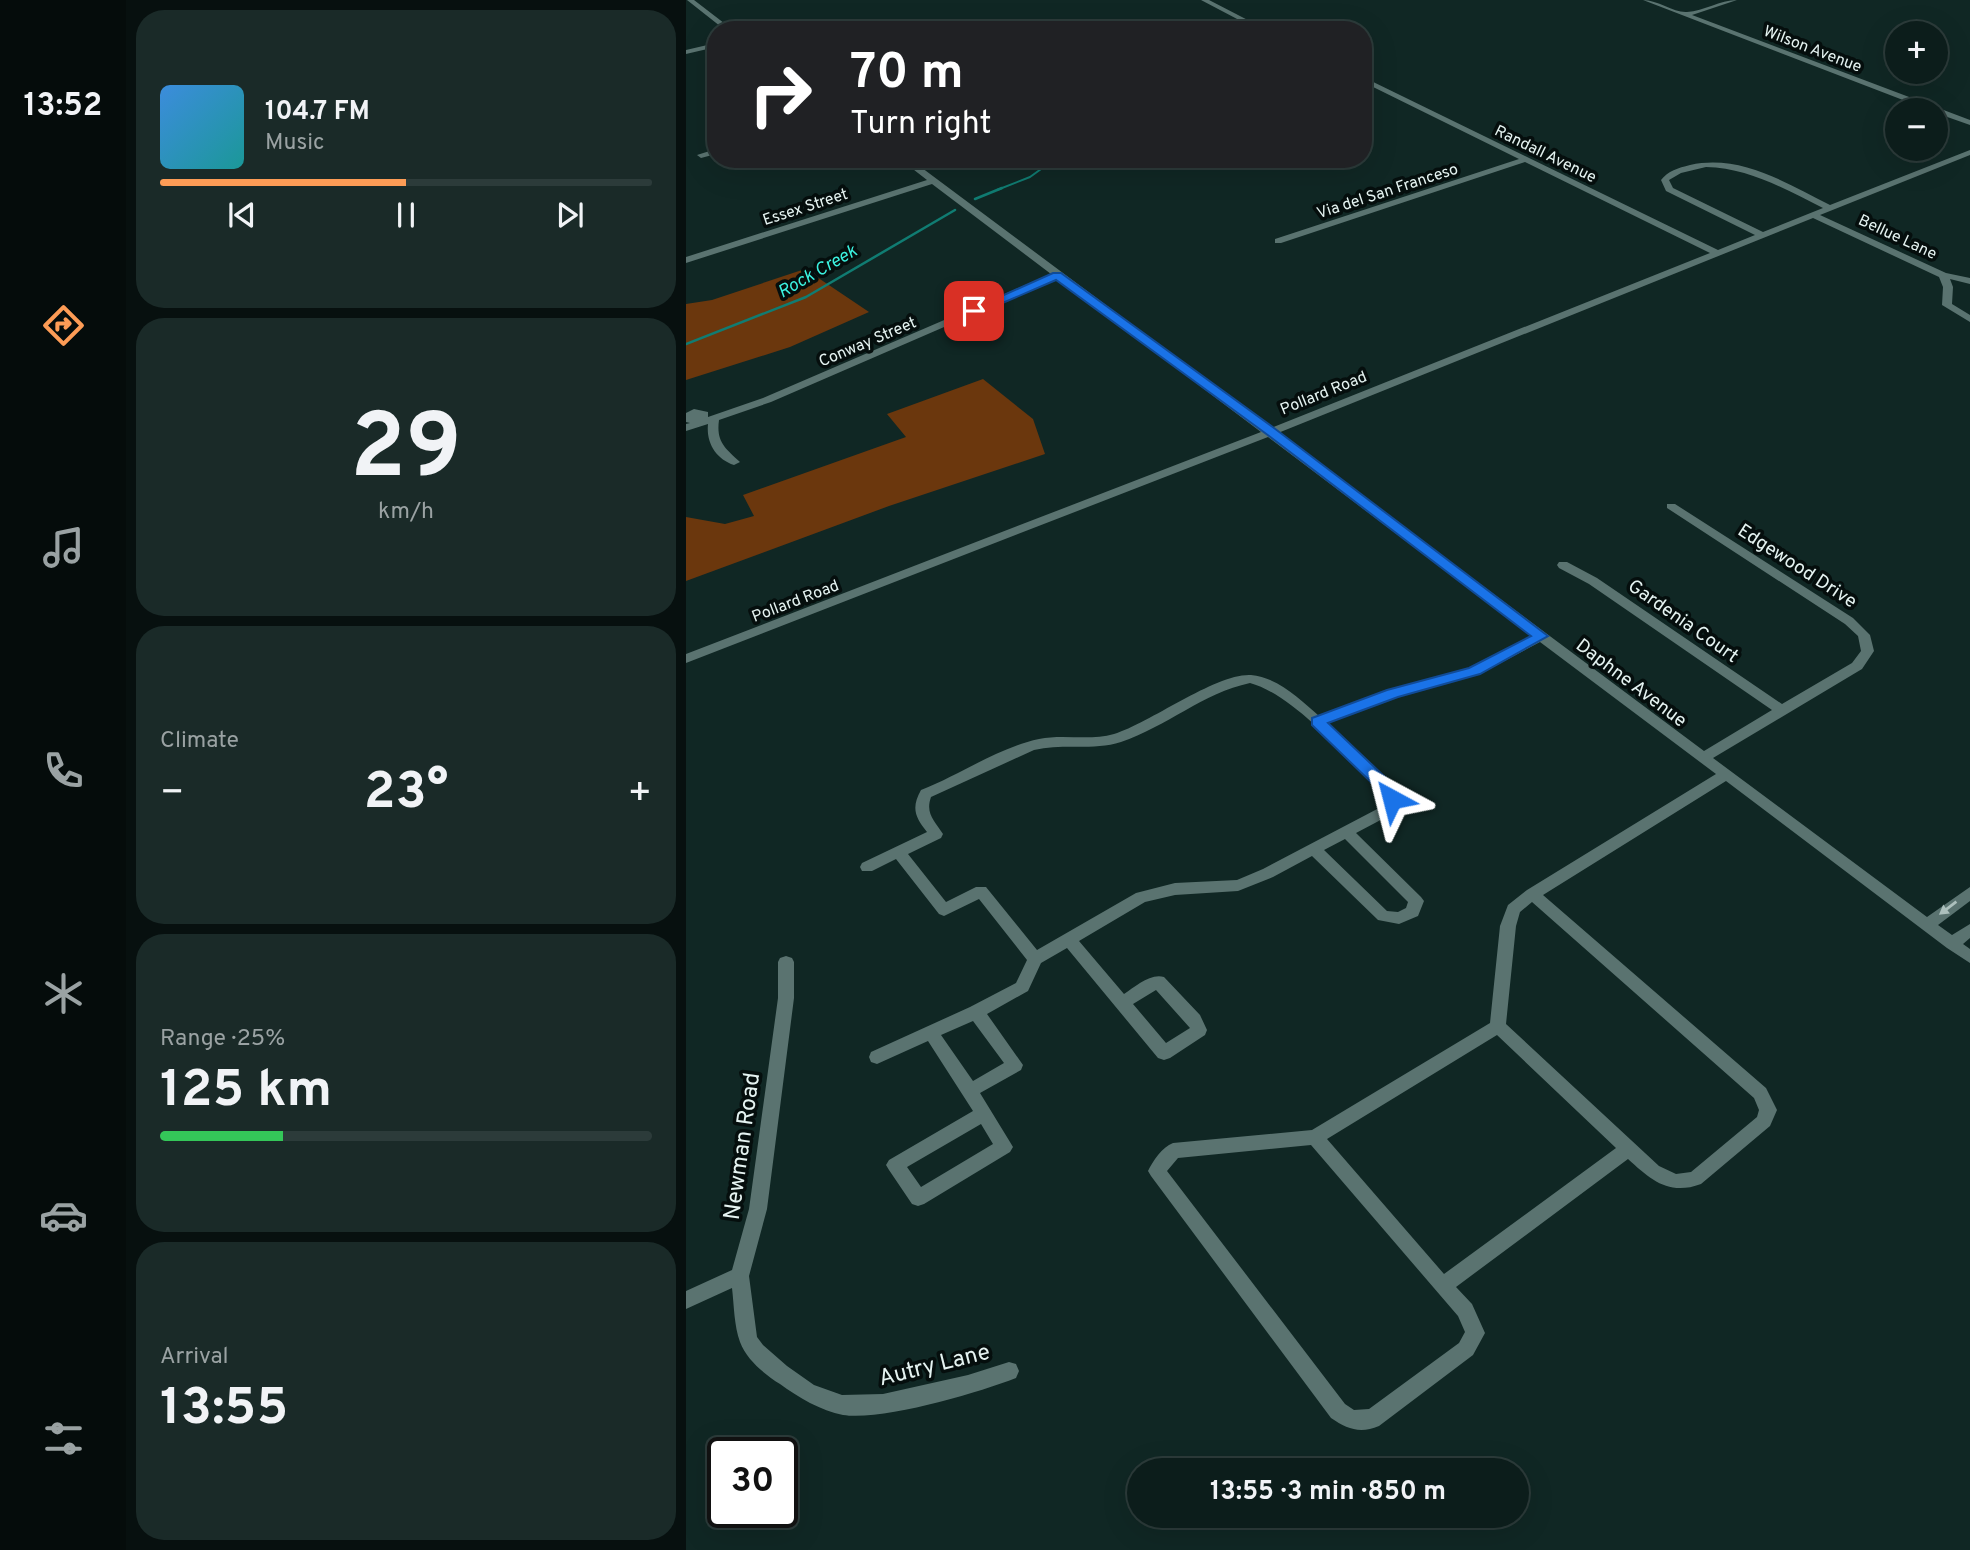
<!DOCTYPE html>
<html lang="en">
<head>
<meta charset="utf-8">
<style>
  :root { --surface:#0c1d1b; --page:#1a2a28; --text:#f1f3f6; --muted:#9aa2a3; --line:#2c3b3a; --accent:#fd9c56 }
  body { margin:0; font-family:Overpass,sans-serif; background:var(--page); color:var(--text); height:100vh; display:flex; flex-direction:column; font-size:26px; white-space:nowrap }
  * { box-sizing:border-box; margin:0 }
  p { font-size:23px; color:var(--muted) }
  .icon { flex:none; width:38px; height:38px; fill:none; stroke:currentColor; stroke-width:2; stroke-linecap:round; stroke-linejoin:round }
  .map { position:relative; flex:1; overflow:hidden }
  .details { display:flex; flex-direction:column; gap:10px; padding:10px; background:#07100f; width:560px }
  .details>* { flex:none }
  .top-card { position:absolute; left:21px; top:21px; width:665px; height:147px; border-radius:28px; box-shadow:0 7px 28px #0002,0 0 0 2px var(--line); background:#202124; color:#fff; overflow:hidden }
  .tools { position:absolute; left:1199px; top:21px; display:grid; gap:14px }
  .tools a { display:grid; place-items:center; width:63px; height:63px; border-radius:50%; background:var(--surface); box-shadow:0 7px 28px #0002,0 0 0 2px var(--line); font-size:35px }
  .speed { position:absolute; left:21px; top:1437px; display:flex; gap:14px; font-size:35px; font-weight:700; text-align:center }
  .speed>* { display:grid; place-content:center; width:91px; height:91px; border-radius:50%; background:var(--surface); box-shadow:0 7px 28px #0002,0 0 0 2px var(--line); line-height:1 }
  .speed .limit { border:4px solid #111; border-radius:10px; background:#fff; color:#111 }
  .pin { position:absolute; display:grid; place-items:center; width:60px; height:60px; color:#fff; margin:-30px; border-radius:14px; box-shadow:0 4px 10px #0006 }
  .me { position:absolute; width:77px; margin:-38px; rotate:322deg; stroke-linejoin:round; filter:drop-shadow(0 0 5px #0008) }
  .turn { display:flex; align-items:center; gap:24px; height:147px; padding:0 28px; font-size:32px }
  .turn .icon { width:91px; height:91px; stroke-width:2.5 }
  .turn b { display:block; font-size:49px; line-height:60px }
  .big { font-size:52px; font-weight:700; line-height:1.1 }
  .details .widget { flex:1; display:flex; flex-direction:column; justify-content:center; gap:10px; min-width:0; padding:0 24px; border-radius:28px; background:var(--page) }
  .details .dial { align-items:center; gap:0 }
  .dial b { font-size:91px; line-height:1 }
  .song { display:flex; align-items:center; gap:21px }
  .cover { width:84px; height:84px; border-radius:10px; background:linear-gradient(135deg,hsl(210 70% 55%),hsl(180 70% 35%)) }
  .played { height:7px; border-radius:4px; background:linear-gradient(90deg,var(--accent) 50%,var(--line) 50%) }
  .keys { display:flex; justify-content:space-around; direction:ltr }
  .heat { display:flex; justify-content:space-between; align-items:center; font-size:38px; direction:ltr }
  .charge { height:10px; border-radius:5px; background:linear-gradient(90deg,#34c759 25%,var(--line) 0) }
  .trip { position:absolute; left:441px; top:1458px; width:402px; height:70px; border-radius:35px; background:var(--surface); box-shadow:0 7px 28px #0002,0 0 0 2px var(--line); font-weight:700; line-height:70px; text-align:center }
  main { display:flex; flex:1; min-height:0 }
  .tab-bar { display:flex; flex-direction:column; width:126px; justify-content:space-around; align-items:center; background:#050c0b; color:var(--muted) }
  .tab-bar .icon { width:49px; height:49px }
  .tab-bar .active { color:var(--accent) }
  .tab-bar b { font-size:32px; color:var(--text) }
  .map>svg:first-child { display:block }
</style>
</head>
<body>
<main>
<nav class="tab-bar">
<b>13:52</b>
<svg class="icon active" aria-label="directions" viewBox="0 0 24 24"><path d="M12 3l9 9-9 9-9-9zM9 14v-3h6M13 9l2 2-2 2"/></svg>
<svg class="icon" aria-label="music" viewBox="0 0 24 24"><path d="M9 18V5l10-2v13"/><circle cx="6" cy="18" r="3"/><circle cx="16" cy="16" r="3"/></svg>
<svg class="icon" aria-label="phone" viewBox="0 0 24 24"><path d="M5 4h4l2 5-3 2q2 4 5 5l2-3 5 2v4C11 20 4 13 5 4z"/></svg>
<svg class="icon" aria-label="climate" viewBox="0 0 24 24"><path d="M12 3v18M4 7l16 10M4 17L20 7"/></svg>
<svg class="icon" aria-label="car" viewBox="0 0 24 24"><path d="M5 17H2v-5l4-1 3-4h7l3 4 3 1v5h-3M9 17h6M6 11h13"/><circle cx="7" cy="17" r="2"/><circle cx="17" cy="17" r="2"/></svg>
<svg class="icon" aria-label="filters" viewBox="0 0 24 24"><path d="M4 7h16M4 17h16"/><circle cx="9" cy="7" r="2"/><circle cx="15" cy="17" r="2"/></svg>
</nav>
<section class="details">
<div class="widget">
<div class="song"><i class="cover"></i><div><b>104.7 FM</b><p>Music</p></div></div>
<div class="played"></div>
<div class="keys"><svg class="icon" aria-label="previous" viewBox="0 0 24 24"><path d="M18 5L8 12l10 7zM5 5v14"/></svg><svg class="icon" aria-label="pause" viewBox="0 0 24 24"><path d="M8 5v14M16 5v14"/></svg><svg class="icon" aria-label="next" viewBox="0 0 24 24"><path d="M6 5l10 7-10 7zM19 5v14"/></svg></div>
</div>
<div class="widget dial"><b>29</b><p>km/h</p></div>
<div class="widget"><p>Climate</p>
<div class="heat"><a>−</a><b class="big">23°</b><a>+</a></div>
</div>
<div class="widget"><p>Range · 25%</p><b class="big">125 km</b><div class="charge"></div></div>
<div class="widget"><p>Arrival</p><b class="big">13:55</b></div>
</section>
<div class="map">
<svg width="1284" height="1550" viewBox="0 0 1284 1550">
  <rect width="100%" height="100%" fill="#102724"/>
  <!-- forest -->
  <path fill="#6b370d" d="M 119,269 L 183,312 L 104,347 L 0,380 L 0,304 L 26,300 Z
    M 297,379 L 347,419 L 359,454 L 203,506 L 0,581 L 0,517 L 39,524 L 68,516 L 57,495 L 220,437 L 201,414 Z"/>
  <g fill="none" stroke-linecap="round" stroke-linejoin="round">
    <!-- stream-far1 -->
    <path stroke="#107c72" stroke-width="2" d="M 311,190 L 344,177 L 369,159"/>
    <!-- stream -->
    <path stroke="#107c72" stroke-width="2.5" d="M 289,199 L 316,188
      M 0,344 L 120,297 L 269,210"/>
    <!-- minor -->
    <path fill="#5a7370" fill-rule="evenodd" d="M 1,0 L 8,0 L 47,30 L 39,30 Z
      M 515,0 L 523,0 L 581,30 L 572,30 Z
      M 957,0 C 972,0 988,13 1001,12 C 1018,11 1034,0 1051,0 L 1006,15 L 1284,120 L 1284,125 L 1250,113 L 1250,110 L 1243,110 Z
      M 30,43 L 30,47 L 0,54 L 0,50 Z
      M 677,77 L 1032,250 L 1069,235 L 980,191 L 975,180 C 982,171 992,168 1004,165 C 1055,154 1100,183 1144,205 L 1284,150 L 1284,155 L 1134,215 L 1260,273 L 1284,278 L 1284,284 L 1264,279 L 1267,287 L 1266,304 L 1284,315 L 1284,322 L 1256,305 L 1257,287 L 1253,277 L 1127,218 L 592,433 L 1018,751 L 1086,710 L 903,584 L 873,568 L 871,565 L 873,562 L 881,562 L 911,578 L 1096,704 L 1166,663 L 1175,651 L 1172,636 L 1159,624 L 981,508 L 981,504 L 989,504 L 1167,618 L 1184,635 L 1188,651 L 1176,669 L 1027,758 L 1241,917 L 1284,887 L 1284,901 L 1252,925 L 1266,935 L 1284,924 L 1284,938 L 1277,944 L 1284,949 L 1284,963 L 1261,948 L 1040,781 L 857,895 L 1080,1088 L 1091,1110 L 1084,1126 L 1015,1184 C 983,1196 965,1180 942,1159 L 770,1287 L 786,1304 L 799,1333 L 787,1355 L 693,1426 C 674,1434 661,1429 645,1418 L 465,1176 L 462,1171 C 467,1161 476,1147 487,1143 L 626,1130 L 804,1023 L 814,926 L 822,905 L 841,890 L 1030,774 L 854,642 L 794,674 L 712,696 L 641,722 L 686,766 L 713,799 L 706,814 L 670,833 L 735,897 L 738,901 L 732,916 L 713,924 L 692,920 L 626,856 L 587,877 L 552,891 L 489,895 L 459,902 L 393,941 L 438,994 C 449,987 464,973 478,977 L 514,1015 L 521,1030 L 519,1035 L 484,1058 L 478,1060 L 472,1058 L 381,948 L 355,963 L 342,991 L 301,1014 L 337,1065 L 335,1070 L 294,1093 L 324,1142 L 327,1147 L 324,1152 L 238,1204 L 232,1206 L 226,1204 L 203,1170 L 200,1165 L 203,1160 L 287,1111 L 242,1041 L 191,1064 L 185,1062 L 183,1057 L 185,1052 L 284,1007 L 330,983 L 341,960 L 293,899 L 258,916 L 253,914 L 210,859 L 186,871 L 176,871 L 174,867 L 176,863 L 241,832 C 229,817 225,808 235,790 C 274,775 311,748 353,739 C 377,734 404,741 428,734 C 464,723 530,673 565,675 C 591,677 615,700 633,716 L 702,690 L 784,668 L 846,636 L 582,437 L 0,663 L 0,654 L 575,432 L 371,278 L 85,402 L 33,420 C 30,442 39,448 54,462 L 48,465 C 30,459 20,443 22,424 L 0,431 L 0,424 L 4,423 L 0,422 L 0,413 L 8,409 L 22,412 L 22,417 L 77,398 L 365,274 L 246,184 L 0,263 L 0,257 L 241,180 L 214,159 L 224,159 L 585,428 L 1024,253 L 839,162 L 595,243 L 589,243 L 589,239 L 833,159 L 677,82 ZM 1020,167 C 1063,168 1099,189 1137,208 L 1077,232 L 987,188 L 983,180 L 995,173 ZM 564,683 C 606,694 662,757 691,790 L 699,800 L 695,807 L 577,869 L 551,880 L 489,883 L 450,893 L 351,950 L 300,887 L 290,887 L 260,902 L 222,854 L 255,838 L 257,834 C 249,821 239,814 245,797 L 348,750 C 377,743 407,751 435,742 C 480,727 517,693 564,683 ZM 659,839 L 722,902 L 720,908 L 712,912 L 701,911 L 638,850 ZM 846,902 L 1068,1098 L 1073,1110 L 1071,1117 L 1005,1172 L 990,1174 L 973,1166 L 820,1024 L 830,926 L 834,912 ZM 470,990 L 504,1028 L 480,1043 L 447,1004 ZM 287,1021 L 318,1063 L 287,1081 L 255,1035 ZM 811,1035 L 930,1148 L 758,1274 L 641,1139 ZM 295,1124 L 307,1144 L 235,1187 L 221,1167 ZM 625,1145 L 772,1316 L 779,1332 L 773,1343 L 683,1409 L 668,1410 L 659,1404 L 481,1171 L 492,1158 Z
      M 30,149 L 30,154 L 15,158 L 11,155 Z
      M 100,956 L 106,958 L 108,962 L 108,998 L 81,1209 L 63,1276 L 71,1337 L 77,1345 L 101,1366 L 128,1385 L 156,1395 L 197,1394 L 282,1375 L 323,1362 L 330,1364 L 333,1371 L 330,1378 C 291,1393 197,1421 157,1415 C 135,1411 112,1397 94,1384 C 78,1374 61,1360 54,1342 C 48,1326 48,1305 46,1288 L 0,1309 L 0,1291 L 46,1270 L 63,1209 L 92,998 L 92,962 L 94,958 Z"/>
  </g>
  <!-- one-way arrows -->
  <defs><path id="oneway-solid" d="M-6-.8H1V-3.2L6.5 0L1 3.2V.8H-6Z" transform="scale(1.75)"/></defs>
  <use fill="#adc0bd" href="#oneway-solid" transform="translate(1262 908) rotate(143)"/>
  <!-- route -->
  <path fill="#1a73e8" stroke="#114b97" stroke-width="2" d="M 367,273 L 375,273 L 588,428 L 862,636 L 794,674 L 712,697 L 642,723 L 701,779 L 714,799 L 711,803 L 700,803 L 690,787 L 626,725 L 626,718 L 701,690 L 783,668 L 845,636 L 579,433 L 370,280 L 291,314 L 282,311 Z"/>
  <g text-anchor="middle" stroke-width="7" stroke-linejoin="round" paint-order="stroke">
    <!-- far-street labels -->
    <g font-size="16" fill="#e5f3f1" stroke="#050e0d">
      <text transform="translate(1127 48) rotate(21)" y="6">Wilson Avenue</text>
      <text transform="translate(860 153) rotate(26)" y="6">Randall Avenue</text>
      <text transform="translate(701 190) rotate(-18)" y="6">Via del San Franceso</text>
      <text transform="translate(119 206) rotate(-18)" y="6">Essex Street</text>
      <text transform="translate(1212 236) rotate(25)" y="6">Bellue Lane</text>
      <text transform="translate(181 341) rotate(-23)" y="6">Conway Street</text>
      <text transform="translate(637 392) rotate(-22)" y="6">Pollard Road</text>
      <text transform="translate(109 600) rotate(-21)" y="6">Pollard Road</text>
    </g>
    <!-- far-water labels -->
    <g font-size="18" font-style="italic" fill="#3bf1df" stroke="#050e0d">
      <text transform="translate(131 271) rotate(-30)" y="6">Rock Creek</text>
    </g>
    <!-- street labels -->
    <g font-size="19" fill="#e5f3f1" stroke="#050e0d">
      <text transform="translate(1112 565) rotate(33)" y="7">Edgewood Drive</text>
      <text transform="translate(998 620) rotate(35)" y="7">Gardenia Court</text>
      <text transform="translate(946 682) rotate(37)" y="7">Daphne Avenue</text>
    </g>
    <!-- near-street labels -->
    <g font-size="23" fill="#e5f3f1" stroke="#050e0d">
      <text transform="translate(55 1146) rotate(-82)" y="8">Newman Road</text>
      <text transform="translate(248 1364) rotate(-14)" y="8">Autry Lane</text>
    </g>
  </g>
</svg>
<div class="tools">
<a>+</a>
<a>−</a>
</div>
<div class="speed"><div class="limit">30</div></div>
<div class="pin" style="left:288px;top:311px;background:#d93025"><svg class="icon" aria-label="arrive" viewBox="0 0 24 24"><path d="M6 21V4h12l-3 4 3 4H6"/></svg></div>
<svg class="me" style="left:706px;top:799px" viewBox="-20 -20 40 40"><path d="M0-17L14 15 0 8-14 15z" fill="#1a73e8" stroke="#fff" stroke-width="4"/></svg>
<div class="trip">13:55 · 3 min · 850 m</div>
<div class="top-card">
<div class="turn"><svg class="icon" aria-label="right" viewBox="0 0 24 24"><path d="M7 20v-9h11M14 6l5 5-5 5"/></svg><div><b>70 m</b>Turn right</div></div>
</div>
</div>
</main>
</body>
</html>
